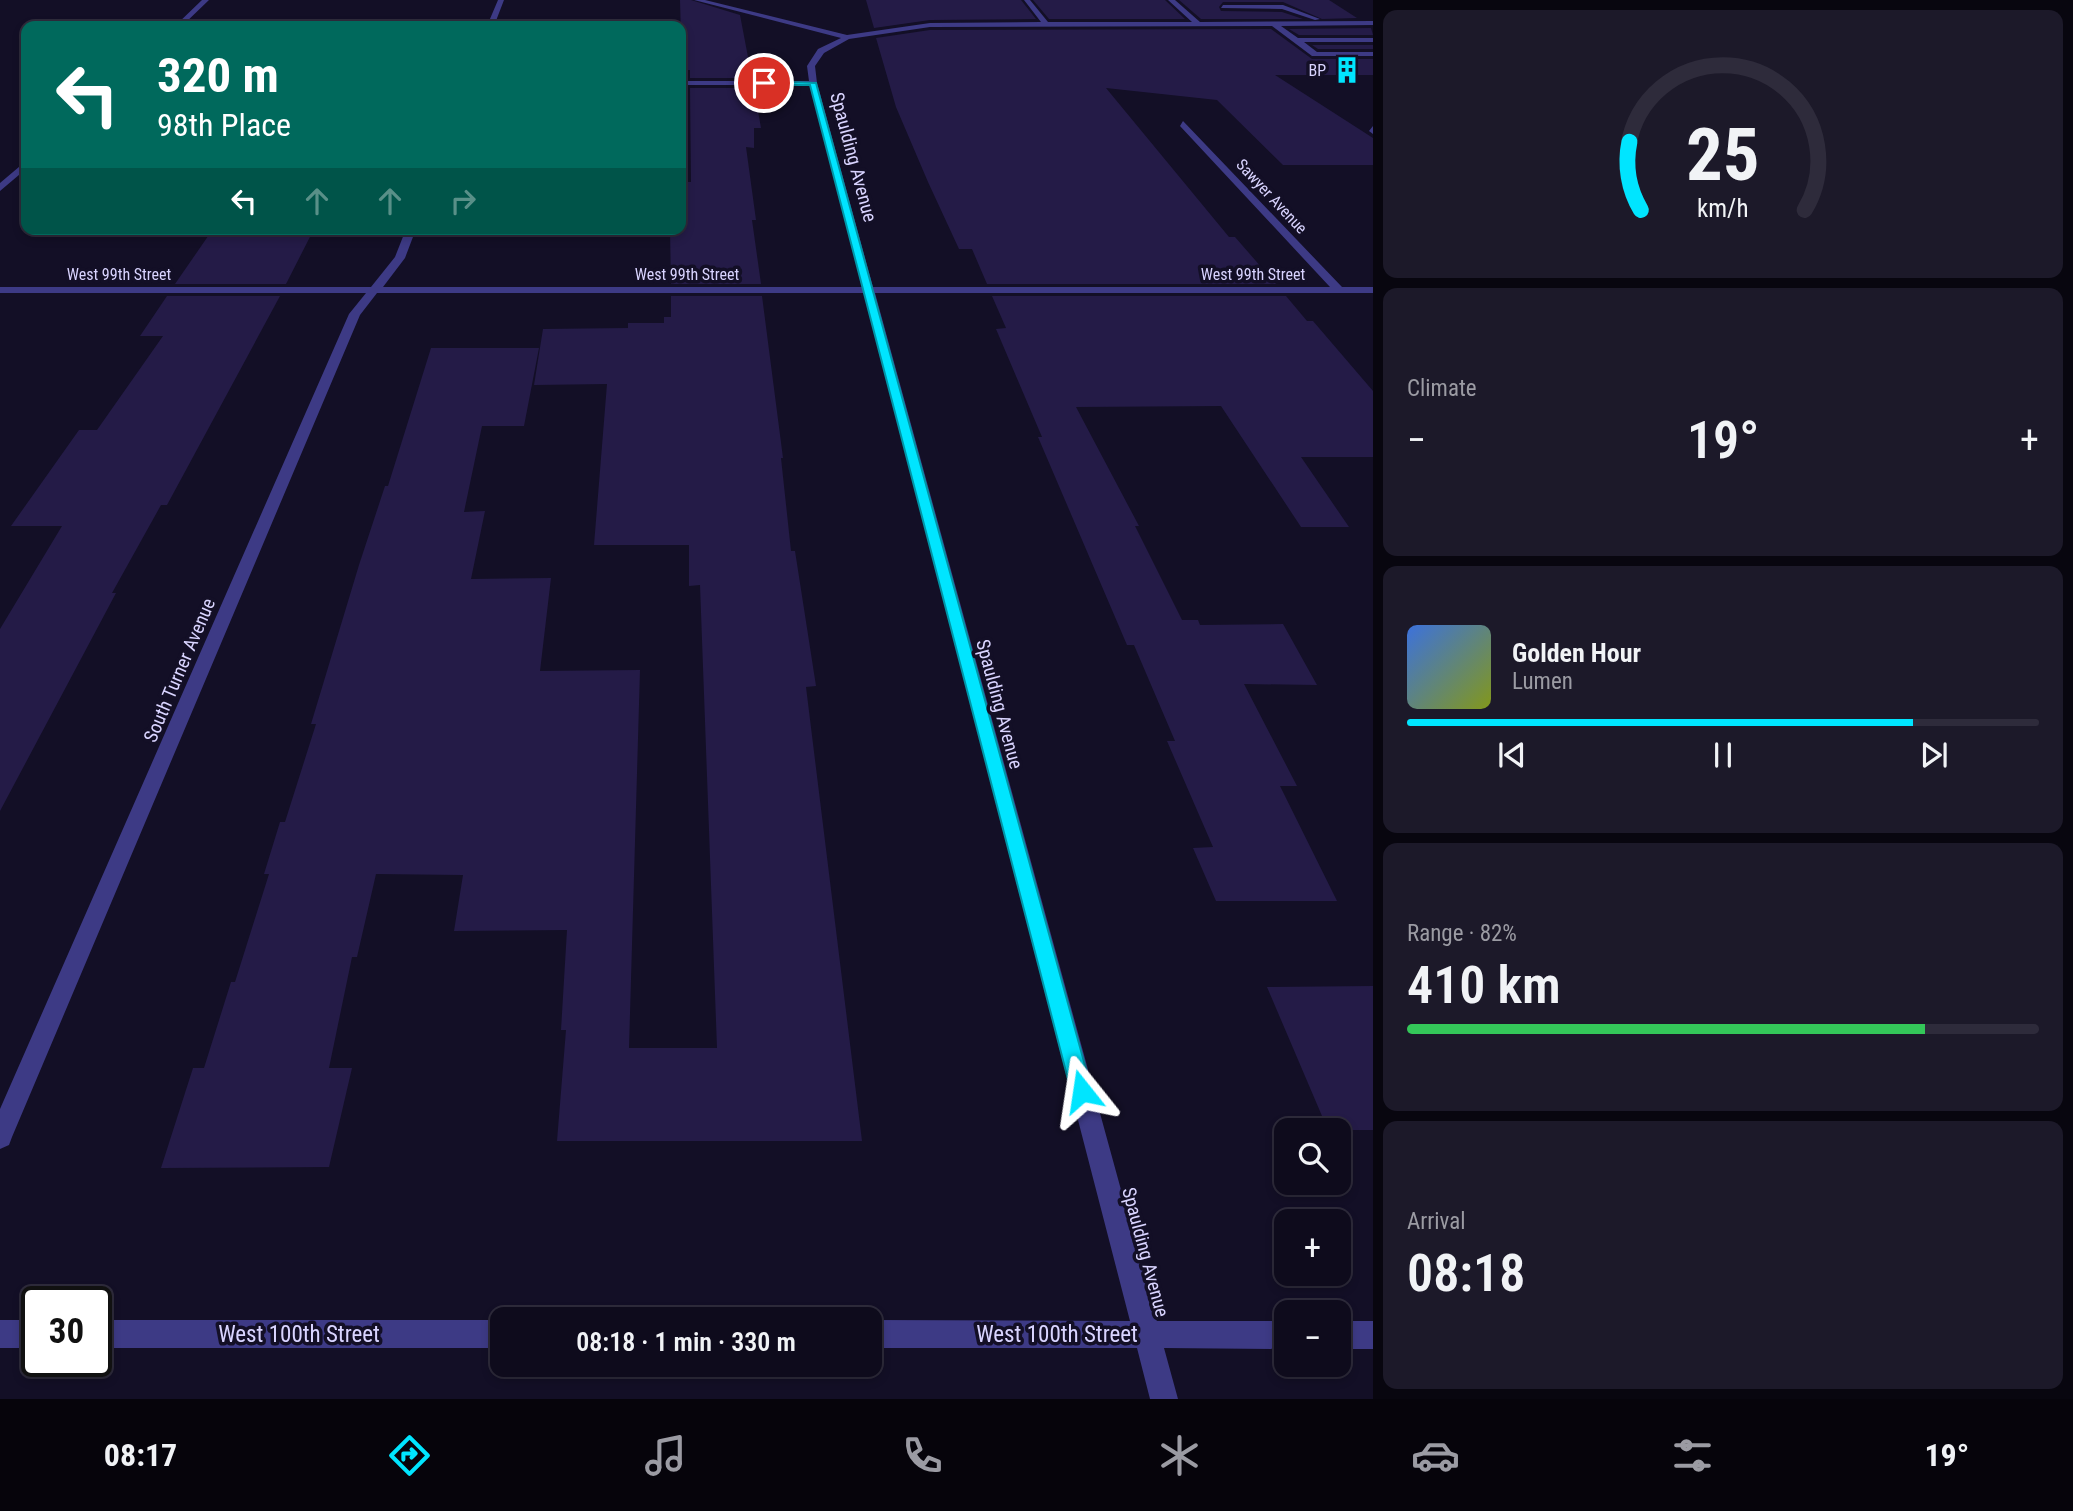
<!DOCTYPE html>
<html lang="en">
<head>
<meta charset="utf-8">
<style>
  :root { --surface:#0e0b1c; --page:#1c1929; --text:#f1f3f6; --muted:#9b9ba3; --line:#2e2b3b; --accent:#00e5ff }
  body { margin:0; font-family:"Roboto Condensed",sans-serif; background:var(--page); color:var(--text); height:100vh; display:flex; flex-direction:column; font-size:26px; white-space:nowrap }
  * { box-sizing:border-box; margin:0 }
  p { font-size:23px; color:var(--muted) }
  .icon { flex:none; width:38px; height:38px; fill:none; stroke:currentColor; stroke-width:2; stroke-linecap:round; stroke-linejoin:round }
  .map { position:relative; flex:1; overflow:hidden }
  .sheet { display:flex; flex-direction:column; gap:10px; padding:10px; background:#08060f; width:700px }
  .sheet>* { flex:none }
  .guide { position:absolute; left:21px; top:21px; width:665px; height:214px; border-radius:14px; box-shadow:0 4px 10px #0003,0 0 0 2px var(--line); background:#00695c; color:#fff; overflow:hidden }
  .fabs { position:absolute; left:1274px; top:1118px; display:grid; gap:14px }
  .fabs a { display:grid; place-items:center; width:77px; height:77px; border-radius:14px; background:var(--surface); box-shadow:0 4px 10px #0003,0 0 0 2px var(--line); font-size:35px }
  .speed { position:absolute; left:21px; top:1286px; display:flex; gap:14px; font-size:35px; font-weight:700; text-align:center }
  .speed>* { display:grid; place-content:center; width:91px; height:91px; border-radius:50%; background:var(--surface); box-shadow:0 4px 10px #0003,0 0 0 2px var(--line); line-height:1 }
  .speed .limit { border:4px solid #111; border-radius:10px; background:#fff; color:#111 }
  .pin { position:absolute; display:grid; place-items:center; width:60px; height:60px; color:#fff; margin:-30px; border:4px solid #fff; border-radius:50%; box-shadow:0 2px 7px #0007 }
  .me { position:absolute; width:77px; margin:-38px; rotate:345deg; stroke-linejoin:round; filter:drop-shadow(0 0 5px #0008) }
  .turn { display:flex; align-items:center; gap:24px; height:147px; padding:0 21px; font-size:32px }
  .turn .icon { width:91px; height:91px; stroke-width:2.5 }
  .turn b { display:block; font-size:49px; line-height:60px }
  .lanes { display:flex; align-items:center; height:66px; padding:0 21px; background:#0003; justify-content:center; gap:35px; direction:ltr }
  .lanes .off { opacity:.35 }
  .big { font-size:52px; font-weight:600; line-height:1.1 }
  .sheet .tile { flex:1; display:flex; flex-direction:column; justify-content:center; gap:10px; min-width:0; padding:0 24px; border-radius:14px; background:var(--page) }
  .sheet .dial { align-items:center; gap:0 }
  .dial svg { height:182px; overflow:visible; fill:none; stroke:var(--line); stroke-width:7; stroke-linecap:round; text-anchor:middle }
  .dial text { fill:var(--text); stroke:none }
  .song { display:flex; align-items:center; gap:21px }
  .cover { width:84px; height:84px; border-radius:10px; background:linear-gradient(135deg,hsl(220 70% 55%),hsl(70 70% 35%)) }
  .played { height:7px; border-radius:4px; background:linear-gradient(90deg,var(--accent) 80%,var(--line) 80%) }
  .keys { display:flex; justify-content:space-around; direction:ltr }
  .heat { display:flex; justify-content:space-between; align-items:center; font-size:38px; direction:ltr }
  .charge { height:10px; border-radius:5px; background:linear-gradient(90deg,#34c759 82%,var(--line) 0) }
  .trip { position:absolute; left:490px; top:1307px; width:392px; height:70px; border-radius:14px; background:var(--surface); box-shadow:0 4px 10px #0003,0 0 0 2px var(--line); font-weight:600; line-height:70px; text-align:center }
  .dock { display:flex; height:112px; justify-content:space-around; align-items:center; background:#06040b; color:var(--muted) }
  .dock .icon { width:49px; height:49px }
  .dock .current { color:var(--accent) }
  .dock b { font-size:32px; color:var(--text) }
  main { display:flex; flex:1; min-height:0 }
  .map>svg:first-child { display:block }
</style>
</head>
<body>
<main>
<div class="map">
<svg width="1373" height="1399" viewBox="0 0 1373 1399">
  <rect width="100%" height="100%" fill="#130f26"/>
  <!-- building -->
  <path fill="#241b47" d="M 680,0 L 691,0 L 740,15 L 752,78 L 690,78 L 690,70 L 682,70 Z
    M 866,0 L 1021,0 L 1036,19 L 930,20 L 874,28 Z
    M 1033,0 L 1165,0 L 1185,19 L 1049,19 Z
    M 1179,0 L 1329,0 L 1357,18 L 1322,19 L 1283,2 L 1223,2 L 1219,7 L 1221,11 L 1282,12 L 1303,19 L 1201,19 Z
    M 1371,28 L 1373,35 L 1299,35 L 1289,29 Z
    M 1271,29 L 1312,59 L 1373,59 L 1373,75 L 1275,75 L 1373,138 L 1373,165 L 1283,165 L 1217,100 L 1106,88 L 1229,237 L 1235,237 L 1276,284 L 987,284 L 972,249 L 959,249 L 928,182 L 896,107 L 876,38 L 930,30 Z
    M 1312,45 L 1373,45 L 1373,49 L 1318,49 Z
    M 690,88 L 754,88 L 761,128 L 754,128 L 754,148 L 746,147 L 756,220 L 752,220 L 761,284 L 671,284 L 670,229 L 681,229 L 681,182 L 691,182 Z
    M 213,229 L 314,229 L 286,284 L 175,284 Z
    M 167,296 L 280,296 L 167,505 L 161,505 L 112,593 L 116,593 L 0,811 L 0,629 L 62,526 L 11,526 L 79,430 L 97,430 L 163,336 L 140,336 Z
    M 671,296 L 762,296 L 783,458 L 781,458 L 791,551 L 795,551 L 816,686 L 806,687 L 862,1141 L 557,1141 L 566,1030 L 561,1030 L 567,930 L 454,931 L 463,875 L 376,874 L 357,957 L 352,957 L 329,1068 L 352,1068 L 329,1167 L 161,1168 L 193,1068 L 204,1068 L 231,982 L 235,982 L 269,874 L 264,874 L 280,822 L 285,822 L 316,724 L 311,724 L 359,565 L 385,486 L 388,486 L 431,348 L 539,348 L 524,426 L 482,426 L 464,512 L 485,511 L 471,579 L 551,578 L 540,671 L 640,670 L 629,1048 L 717,1048 L 700,585 L 689,586 L 689,545 L 594,545 L 607,384 L 534,385 L 543,329 L 628,328 L 628,323 L 664,323 L 664,317 L 671,317 Z
    M 992,296 L 1286,296 L 1307,321 L 1313,321 L 1373,391 L 1373,457 L 1301,457 L 1349,527 L 1301,527 L 1221,406 L 1076,407 L 1139,526 L 1135,526 L 1182,620 L 1198,620 L 1200,625 L 1283,624 L 1317,685 L 1244,684 L 1297,786 L 1280,786 L 1337,901 L 1216,901 L 1193,848 L 1213,847 L 1167,741 L 1175,741 L 1134,645 L 1127,645 L 1038,437 L 1042,437 L 996,329 L 1006,328 Z
    M 1373,986 L 1373,1130 L 1328,1130 L 1267,987 Z"/>
  <g fill="none" stroke-linecap="round" stroke-linejoin="round">
    <!-- minor -->
    <path fill="#3d3a85" fill-rule="evenodd" d="M 202,0 L 209,0 L 182,26 L 175,26 Z
      M 498,0 L 504,0 L 494,26 L 487,26 Z
      M 694,0 L 705,0 L 847,35 L 930,23 L 1041,22 L 1024,0 L 1030,0 L 1048,22 L 1192,22 L 1168,0 L 1175,0 L 1200,22 L 1373,21 L 1373,25 L 1281,26 L 1298,38 L 1373,38 L 1373,42 L 1304,42 L 1317,52 L 1373,52 L 1373,56 L 1312,56 L 1272,26 L 930,27 L 849,39 L 824,53 L 815,66 L 817,83 L 873,287 L 1330,287 L 1180,126 L 1183,121 L 1342,287 L 1373,287 L 1373,293 L 875,293 L 1157,1321 L 1286,1321 L 1286,1349 L 1164,1348 L 1178,1399 L 1150,1399 L 1137,1348 L 870,1348 L 870,1320 L 1130,1321 L 864,293 L 377,293 L 360,315 L 12,1137 L 9,1145 L 0,1149 L 0,1109 L 349,314 L 366,293 L 0,293 L 0,287 L 371,287 L 395,257 L 406,229 L 416,229 L 405,258 L 383,287 L 862,287 L 810,85 L 681,85 L 681,81 L 809,81 L 807,66 L 818,49 L 841,38 Z
      M 1223,5 L 1283,5 L 1320,19 L 1315,20 L 1282,9 L 1221,8 Z
      M 1373,126 L 1373,134 L 1369,131 Z
      M 26,161 L 26,169 L 0,191 L 0,183 Z
      M 0,1320 L 37,1320 L 37,1348 L 0,1348 Z
      M 96,1320 L 502,1320 L 502,1348 L 96,1348 Z
      M 1339,1321 L 1373,1321 L 1373,1349 L 1339,1349 Z"/>
  </g>
  <!-- route -->
  <path fill="#00e5ff" stroke="#0095a6" stroke-width="2" d="M 762,81 L 816,83 L 1092,1091 L 1089,1098 L 1082,1101 L 1074,1098 L 1071,1091 L 810,85 L 764,85 Z"/>
  <!-- icons -->
  <defs>
    <symbol id="building-bare" viewBox="-9 -9 18 18"><path d="M-4-6H4V6H1V3H-1V6H-4ZM-2.5-4.3h1.7v1.8h-1.7ZM.8-4.3h1.7v1.8H.8ZM-2.5-1h1.7V.8h-1.7ZM.8-1h1.7V.8H.8Z" fill="#00e5ff" stroke="#130f26" stroke-width="2.5" paint-order="stroke"/></symbol>
  </defs>
  <g fill-rule="evenodd">
    <use href="#building-bare" x="1328" y="51" width="38" height="38"/>
  </g>
  <g text-anchor="middle" stroke-width="7" stroke-linejoin="round" paint-order="stroke">
    <!-- far-poi labels -->
    <g font-size="16" fill="#d9d4ff" stroke="#130f26" text-anchor="end">
      <text x="1326" y="76">BP</text>
    </g>
    <!-- far-street labels -->
    <g font-size="16" fill="#d9d4ff" stroke="#130f26">
      <text transform="translate(1272 196) rotate(47)" y="6">Sawyer Avenue</text>
      <text x="119" y="280">West 99th Street</text>
      <text x="687" y="280">West 99th Street</text>
      <text x="1253" y="280">West 99th Street</text>
    </g>
    <!-- street labels -->
    <g font-size="19" fill="#d9d4ff" stroke="#130f26">
      <text transform="translate(854 157) rotate(75)" y="7">Spaulding Avenue</text>
      <text transform="translate(179 670) rotate(-67)" y="7">South Turner Avenue</text>
      <text transform="translate(1000 704) rotate(75)" y="7">Spaulding Avenue</text>
      <text transform="translate(1146 1252) rotate(75)" y="7">Spaulding Avenue</text>
    </g>
    <!-- near-street labels -->
    <g font-size="23" fill="#d9d4ff" stroke="#130f26">
      <text x="299" y="1342">West 100th Street</text>
      <text x="1057" y="1342">West 100th Street</text>
    </g>
  </g>
</svg>
<div class="fabs">
<a><svg class="icon" aria-label="search" viewBox="0 0 24 24"><circle cx="10" cy="10" r="6"/><path d="M15 15l6 6"/></svg></a>
<a>+</a>
<a>−</a>
</div>
<div class="speed"><div class="limit">30</div></div>
<div class="pin" style="left:764px;top:83px;background:#d93025"><svg class="icon" aria-label="arrive" viewBox="0 0 24 24"><path d="M6 21V4h12l-3 4 3 4H6"/></svg></div>
<svg class="me" style="left:1082px;top:1091px" viewBox="-20 -20 40 40"><path d="M0-17L14 15 0 8-14 15z" fill="#00e5ff" stroke="#fff" stroke-width="4"/></svg>
<div class="trip">08:18 · 1 min · 330 m</div>
<div class="guide">
<div class="turn"><svg class="icon" aria-label="left" viewBox="0 0 24 24"><path d="M17 20v-9H6M10 6l-5 5 5 5"/></svg><div><b>320 m</b>98th Place</div></div>
<div class="lanes"><svg class="icon" aria-label="left" viewBox="0 0 24 24"><path d="M17 20v-9H6M10 6l-5 5 5 5"/></svg><svg class="icon off" aria-label="ahead" viewBox="0 0 24 24"><path d="M12 20V5M6 11l6-6 6 6"/></svg><svg class="icon off" aria-label="ahead" viewBox="0 0 24 24"><path d="M12 20V5M6 11l6-6 6 6"/></svg><svg class="icon off" aria-label="right" viewBox="0 0 24 24"><path d="M7 20v-9h11M14 6l5 5-5 5"/></svg></div>
</div>
</div>
<section class="sheet">
<div class="tile dial"><svg viewBox="0 0 100 80">
<path d="M14 69A42 42 0 1 1 86 69"/>
<path d="M14 69A42 42 0 0 1 9 39" stroke="#00e5ff"/>
<text x="50" y="56" font-size="32" font-weight="700">25</text>
<text x="50" y="72" font-size="11">km/h</text>
</svg></div>
<div class="tile"><p>Climate</p>
<div class="heat"><a>−</a><b class="big">19°</b><a>+</a></div>
</div>
<div class="tile">
<div class="song"><i class="cover"></i><div><b>Golden Hour</b><p>Lumen</p></div></div>
<div class="played"></div>
<div class="keys"><svg class="icon" aria-label="previous" viewBox="0 0 24 24"><path d="M18 5L8 12l10 7zM5 5v14"/></svg><svg class="icon" aria-label="pause" viewBox="0 0 24 24"><path d="M8 5v14M16 5v14"/></svg><svg class="icon" aria-label="next" viewBox="0 0 24 24"><path d="M6 5l10 7-10 7zM19 5v14"/></svg></div>
</div>
<div class="tile"><p>Range · 82%</p><b class="big">410 km</b><div class="charge"></div></div>
<div class="tile"><p>Arrival</p><b class="big">08:18</b></div>
</section>
</main>
<nav class="dock">
<b>08:17</b>
<svg class="icon current" aria-label="directions" viewBox="0 0 24 24"><path d="M12 3l9 9-9 9-9-9zM9 14v-3h6M13 9l2 2-2 2"/></svg>
<svg class="icon" aria-label="music" viewBox="0 0 24 24"><path d="M9 18V5l10-2v13"/><circle cx="6" cy="18" r="3"/><circle cx="16" cy="16" r="3"/></svg>
<svg class="icon" aria-label="phone" viewBox="0 0 24 24"><path d="M5 4h4l2 5-3 2q2 4 5 5l2-3 5 2v4C11 20 4 13 5 4z"/></svg>
<svg class="icon" aria-label="climate" viewBox="0 0 24 24"><path d="M12 3v18M4 7l16 10M4 17L20 7"/></svg>
<svg class="icon" aria-label="car" viewBox="0 0 24 24"><path d="M5 17H2v-5l4-1 3-4h7l3 4 3 1v5h-3M9 17h6M6 11h13"/><circle cx="7" cy="17" r="2"/><circle cx="17" cy="17" r="2"/></svg>
<svg class="icon" aria-label="filters" viewBox="0 0 24 24"><path d="M4 7h16M4 17h16"/><circle cx="9" cy="7" r="2"/><circle cx="15" cy="17" r="2"/></svg>
<b>19°</b>
</nav>
</body>
</html>
